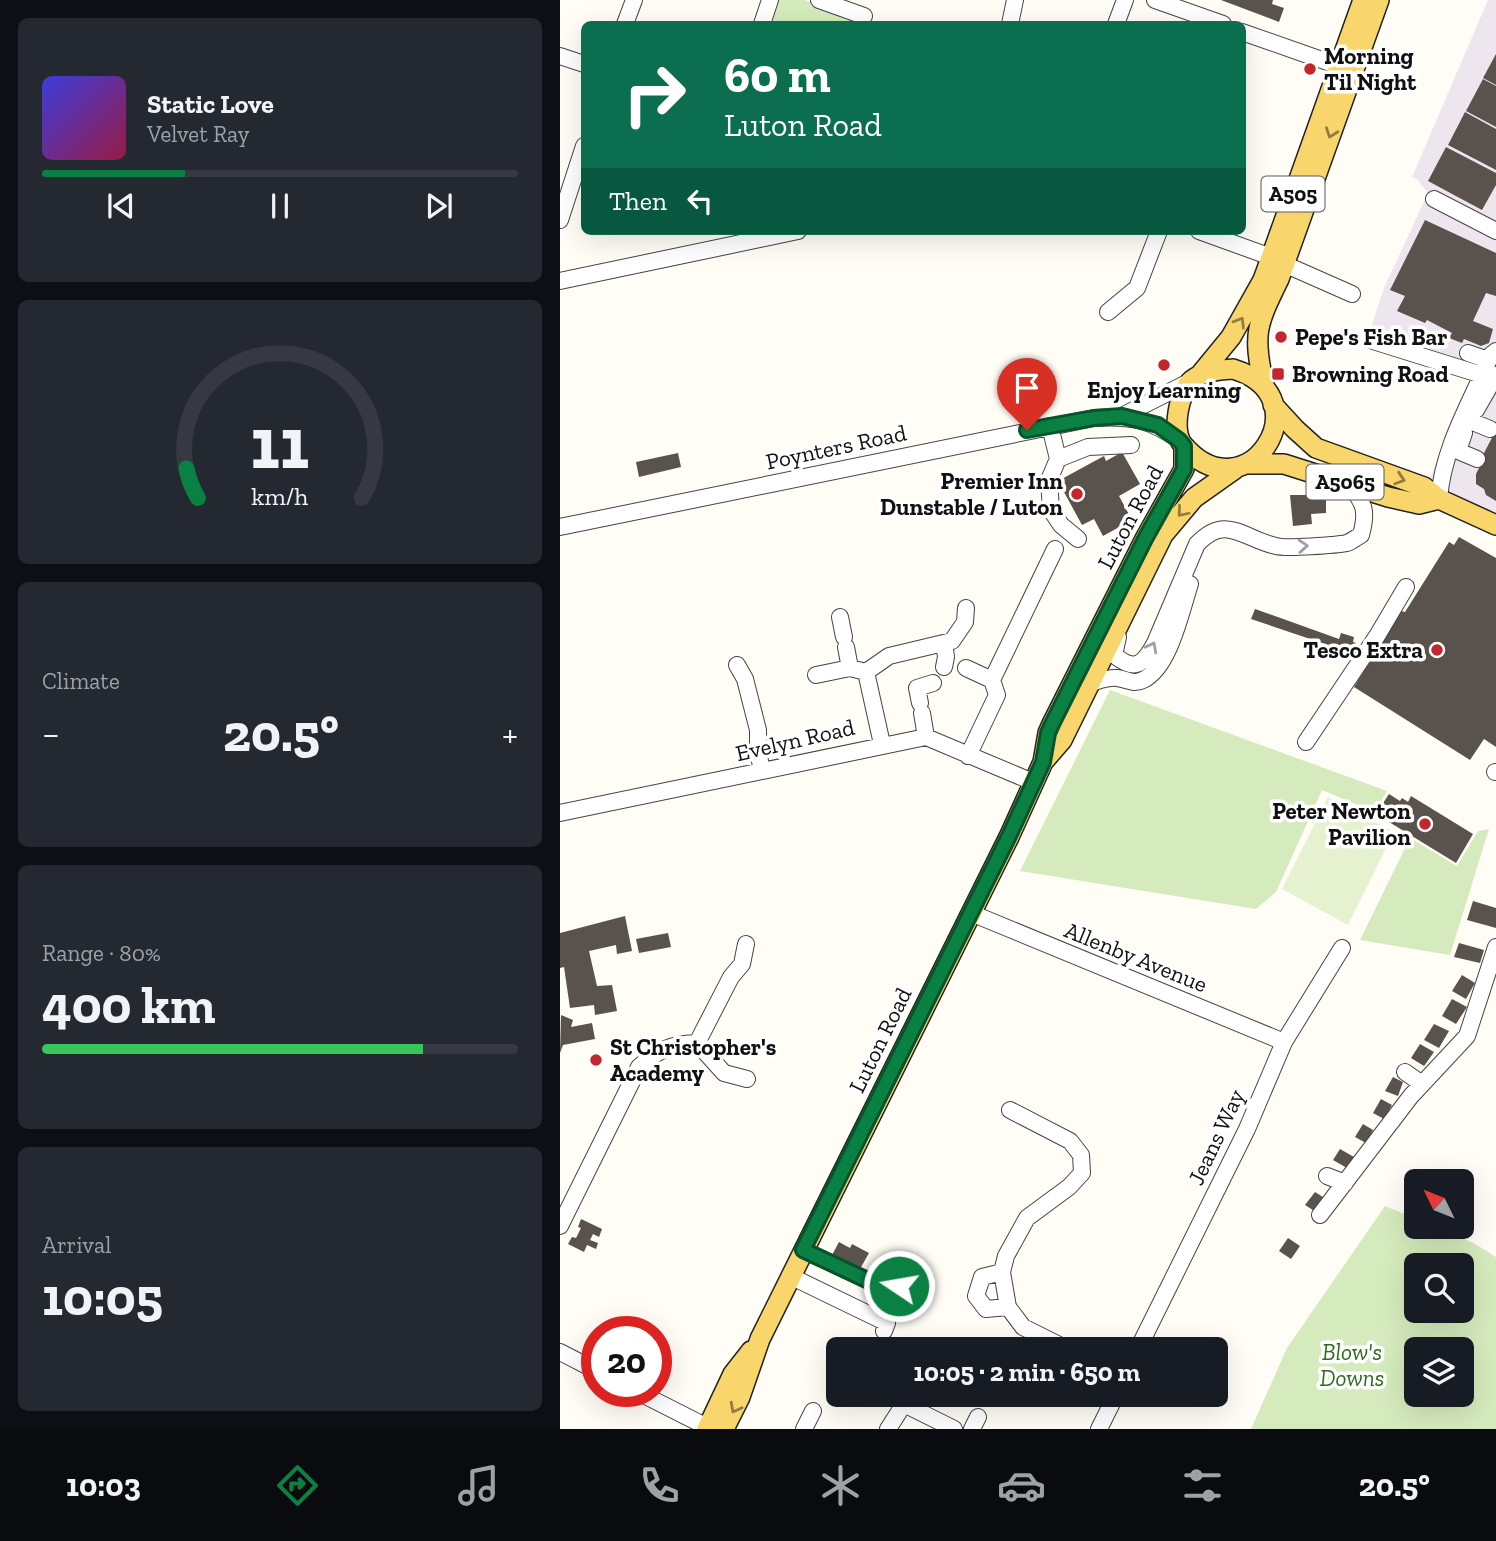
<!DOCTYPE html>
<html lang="en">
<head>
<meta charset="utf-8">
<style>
  :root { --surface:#171b24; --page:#242831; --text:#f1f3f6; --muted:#9ea1a6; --line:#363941; --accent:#0b8043 }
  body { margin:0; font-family:"Zilla Slab",serif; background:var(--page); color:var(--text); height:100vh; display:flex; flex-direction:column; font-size:26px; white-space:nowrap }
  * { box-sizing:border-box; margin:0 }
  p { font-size:23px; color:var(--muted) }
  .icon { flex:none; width:38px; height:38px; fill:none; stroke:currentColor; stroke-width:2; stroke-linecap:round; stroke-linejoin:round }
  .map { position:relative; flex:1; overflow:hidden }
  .sheet { display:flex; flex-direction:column; gap:18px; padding:18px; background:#0d0f14; width:560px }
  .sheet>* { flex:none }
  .hud { position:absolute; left:21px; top:21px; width:665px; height:214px; border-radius:10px; box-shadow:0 7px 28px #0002; background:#0b6e4f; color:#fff; overflow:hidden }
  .needle { width:46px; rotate:313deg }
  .buttons { position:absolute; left:844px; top:1169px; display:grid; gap:14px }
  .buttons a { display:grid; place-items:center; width:70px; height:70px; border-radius:10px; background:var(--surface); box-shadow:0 7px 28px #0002; font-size:35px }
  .speed { position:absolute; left:21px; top:1316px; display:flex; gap:14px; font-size:35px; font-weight:700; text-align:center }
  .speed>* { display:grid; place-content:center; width:91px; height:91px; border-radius:50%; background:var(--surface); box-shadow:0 7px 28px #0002; line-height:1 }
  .speed .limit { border:10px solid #d22; background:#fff; color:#111 }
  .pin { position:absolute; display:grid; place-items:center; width:60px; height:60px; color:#fff; margin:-72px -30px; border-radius:50% 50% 50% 0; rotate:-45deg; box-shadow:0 0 7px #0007 }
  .pin .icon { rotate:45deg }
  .me { position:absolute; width:77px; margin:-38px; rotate:282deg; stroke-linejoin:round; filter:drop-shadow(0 0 5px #0008) }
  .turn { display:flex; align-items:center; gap:24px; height:147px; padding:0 28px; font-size:32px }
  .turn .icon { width:91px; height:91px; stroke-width:2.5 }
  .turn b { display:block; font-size:49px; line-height:60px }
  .then { display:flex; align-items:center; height:66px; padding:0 28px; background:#0003; gap:14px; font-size:26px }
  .big { font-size:52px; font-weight:800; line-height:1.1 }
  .sheet .tile { flex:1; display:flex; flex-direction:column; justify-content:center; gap:10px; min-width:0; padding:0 24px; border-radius:10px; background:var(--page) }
  .sheet .dial { align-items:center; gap:0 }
  .dial svg { height:182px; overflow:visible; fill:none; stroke:var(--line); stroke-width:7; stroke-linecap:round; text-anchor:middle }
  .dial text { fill:var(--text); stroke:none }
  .song { display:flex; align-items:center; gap:21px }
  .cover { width:84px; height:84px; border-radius:10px; background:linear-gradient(135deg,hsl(240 70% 55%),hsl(340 70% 35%)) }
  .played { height:7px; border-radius:4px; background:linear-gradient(90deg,var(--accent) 30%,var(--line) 30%) }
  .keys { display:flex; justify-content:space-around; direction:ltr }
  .heat { display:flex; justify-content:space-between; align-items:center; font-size:38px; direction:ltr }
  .charge { height:10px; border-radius:5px; background:linear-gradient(90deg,#34c759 80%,var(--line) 0) }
  .trip { position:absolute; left:266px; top:1337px; width:402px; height:70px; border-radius:10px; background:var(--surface); box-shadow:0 7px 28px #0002; font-weight:800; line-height:70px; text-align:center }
  .tabs { display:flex; height:112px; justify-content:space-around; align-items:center; background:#090b0e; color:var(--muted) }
  .tabs .icon { width:49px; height:49px }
  .tabs .current { color:var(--accent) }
  .tabs b { font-size:32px; color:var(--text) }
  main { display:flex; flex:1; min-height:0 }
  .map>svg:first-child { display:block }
</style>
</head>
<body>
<main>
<section class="sheet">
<div class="tile">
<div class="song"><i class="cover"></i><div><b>Static Love</b><p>Velvet Ray</p></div></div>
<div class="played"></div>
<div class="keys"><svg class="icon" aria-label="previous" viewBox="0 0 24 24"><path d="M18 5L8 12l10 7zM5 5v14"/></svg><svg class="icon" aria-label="pause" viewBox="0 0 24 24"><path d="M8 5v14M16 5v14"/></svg><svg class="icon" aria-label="next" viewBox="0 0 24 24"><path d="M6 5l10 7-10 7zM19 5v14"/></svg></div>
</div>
<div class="tile dial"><svg viewBox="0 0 100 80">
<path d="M14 69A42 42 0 1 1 86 69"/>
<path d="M14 69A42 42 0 0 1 9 56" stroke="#0b8043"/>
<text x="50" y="56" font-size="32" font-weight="700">11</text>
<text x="50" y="72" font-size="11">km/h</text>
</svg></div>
<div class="tile"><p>Climate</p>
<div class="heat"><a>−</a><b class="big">20.5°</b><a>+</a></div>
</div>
<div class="tile"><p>Range · 80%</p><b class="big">400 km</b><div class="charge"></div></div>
<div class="tile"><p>Arrival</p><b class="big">10:05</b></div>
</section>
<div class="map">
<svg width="936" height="1429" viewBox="0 0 936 1429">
  <rect width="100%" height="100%" fill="#fffdf5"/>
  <!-- industrial -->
  <path fill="#eee6ef" d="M 928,0 L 936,0 L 936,517 L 869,480 L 914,369 L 816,338 L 810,330 L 824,288 L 868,193 L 857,179 L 852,177 Z"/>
  <!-- green -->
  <path fill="#d5ebbd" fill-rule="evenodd" d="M 219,0 L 245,0 L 303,22 L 302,24 L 207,24 L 214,3 Z
    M 550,690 L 827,791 L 814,812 L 762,790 L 716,892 L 696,909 L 460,871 Z
    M 929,829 L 890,955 L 800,940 L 850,838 L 897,866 L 918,831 Z
    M 825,1206 L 856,1219 L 856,1227 C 885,1227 912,1241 936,1257 L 936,1429 L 691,1429 L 727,1348 ZM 901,1265 L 901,1311 L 856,1311 L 856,1265 ZM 901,1349 L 901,1395 L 856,1395 L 856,1349 Z"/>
  <!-- pitch -->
  <path fill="#e6f2cf" d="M 768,797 L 834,832 L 788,925 L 722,889 Z"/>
  <!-- building -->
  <path fill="#5a524d" d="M 661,0 L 713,0 L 712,4 L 724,8 L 719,22 Z
    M 936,54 L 936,85 L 923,78 Z
    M 923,79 L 936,86 L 936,127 L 906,111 Z
    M 905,112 L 936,129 L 936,170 L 888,145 Z
    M 886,147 L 936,173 L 936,185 L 922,210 L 868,181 Z
    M 865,220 L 936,253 L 936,296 L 926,293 L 913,321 L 933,329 L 929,343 L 921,346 L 904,339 L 902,343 L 889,338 L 892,333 L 867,320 L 865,323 L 837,311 L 845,296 L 830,290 Z
    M 936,430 L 936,501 L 926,495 L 924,489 L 916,484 L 916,474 L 925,456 L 923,455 Z
    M 562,452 L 580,484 L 559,496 L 572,520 L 543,536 L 534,519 L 522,525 L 498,481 L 544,456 L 546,461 Z
    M 118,453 L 121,467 L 79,477 L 76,462 Z
    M 730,495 L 766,495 L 766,513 L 751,514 L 752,524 L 733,526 Z
    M 899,537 L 936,558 L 936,747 L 924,739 L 910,760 L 794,687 L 841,611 L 845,612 L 889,542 L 894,545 Z
    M 695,609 L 779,639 L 781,633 L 794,637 L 793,642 L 796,643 L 791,653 L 786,652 L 783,658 L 769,653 L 771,646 L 691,619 Z
    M 829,794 L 840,801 L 842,798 L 848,802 L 851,796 L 913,834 L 896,863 L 816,814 Z
    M 913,901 L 936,908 L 936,928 L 907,920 Z
    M 65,916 L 72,951 L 57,954 L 56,945 L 29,951 L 37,986 L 52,985 L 57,1011 L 35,1015 L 34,1005 L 10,1008 L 4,967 L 0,968 L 0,933 Z
    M 108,933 L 111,947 L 79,953 L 76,939 Z
    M 899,943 L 924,950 L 920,963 L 894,957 Z
    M 902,975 L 915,983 L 906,999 L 892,991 Z
    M 892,999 L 907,1007 L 896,1024 L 882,1016 Z
    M 1,1015 L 13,1020 L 11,1027 L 32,1023 L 35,1039 L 3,1045 L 0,1053 Z
    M 874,1024 L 889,1031 L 879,1048 L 864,1040 Z
    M 860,1044 L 874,1052 L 864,1066 L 851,1058 Z
    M 833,1077 L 843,1082 L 838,1096 L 825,1091 Z
    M 821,1099 L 832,1105 L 824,1119 L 813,1113 Z
    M 803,1124 L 813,1130 L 806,1143 L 795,1137 Z
    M 780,1149 L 794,1157 L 787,1168 L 773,1160 Z
    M 755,1192 L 766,1199 L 756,1212 L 745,1205 Z
    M 21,1219 L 42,1229 L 39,1237 L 33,1234 L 30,1240 L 38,1243 L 36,1249 L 27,1245 L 24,1252 L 8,1244 L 12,1237 L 16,1238 L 21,1228 L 18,1227 Z
    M 728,1238 L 740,1246 L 731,1259 L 719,1251 Z
    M 279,1242 L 290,1248 L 292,1244 L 309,1253 L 300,1269 L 272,1255 Z"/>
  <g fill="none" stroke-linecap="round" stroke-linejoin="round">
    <defs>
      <path id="minor" d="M 259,0 L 304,16
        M 595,0 L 663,24
        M 65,24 L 74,0
        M 202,24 L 210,0
        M 450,24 L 455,0
        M 556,24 L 565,0
        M 682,32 L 779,66
        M 0,56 L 24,64
        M 874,199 L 936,231
        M 0,220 L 24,146
        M 639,231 L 711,257
        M 724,264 L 792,294
        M 0,281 L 238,231
        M 548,312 L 577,288 L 599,231
        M 813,341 L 922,375
        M 908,353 L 928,360
        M 916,410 L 936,375
        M 562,416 L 631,381
        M 910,421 L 930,429
        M 490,426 L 498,459 L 489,480 L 491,510 L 501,525 L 518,539
        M 904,433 L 898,451 L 917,459
        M 498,459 L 528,447 L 571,445
        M 879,499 C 883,447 911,402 931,355 L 936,351
        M 0,527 L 534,418 C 571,416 589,419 619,440
        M 280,617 L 284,637
        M 558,637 L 554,655 C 575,672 583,665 595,643 L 637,544 C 666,513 683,539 716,546 C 725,549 777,545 787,543 C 792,541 797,537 801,535 C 808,510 804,503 788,483
        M 286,647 L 290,668
        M 177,665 L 185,679 L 198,730 L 198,751 L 202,771
        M 384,667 L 386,657 L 384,643
        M 406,668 L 432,680 L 437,695 L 408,756
        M 306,672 L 322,744
        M 256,675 L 290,668 L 306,672 L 329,656 L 392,641 L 405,622 L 406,608
        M 432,680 L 495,549
        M 530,683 C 538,681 549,677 557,678 C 566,679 573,685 583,680 C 610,667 621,611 630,584
        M 360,703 L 357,688 L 373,683
        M 362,713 L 366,737
        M 746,742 L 817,636 L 846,587
        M 935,772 L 936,772
        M 0,813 L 366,737 L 473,782
        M 411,913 L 724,1042
        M 137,1043 L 171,977 L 182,964 L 186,944
        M 845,1072 L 862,1084
        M 450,1110 L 510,1141 L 521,1155 L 522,1173 L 509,1187 L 467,1218 L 446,1256 L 442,1272 L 448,1307 L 463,1327 L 507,1349
        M 767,1176 L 785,1183
        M 760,1215 L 851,1096 L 907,1036 L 936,947
        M 0,1226 L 79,1067 C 96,1051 113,1043 137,1043 L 164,1073 L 187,1079
        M 243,1250 L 307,1280 L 339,1286
        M 442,1272 L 422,1277 L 416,1296 L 426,1309 L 448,1307
        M 230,1276 L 327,1323 L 324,1331
        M 578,1349 L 687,1129 L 724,1042 L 782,948
        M 0,1352 L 37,1371
        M 76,1391 L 147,1427
        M 244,1429 L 253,1411
        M 328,1429 L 344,1404 L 394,1429
        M 412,1429 L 418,1417
        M 539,1429 L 556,1395"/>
      <path id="major" d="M 673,369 C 766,397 686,519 623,445 C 611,431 619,392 632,380 C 643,371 660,370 673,369 Z
        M 639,376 L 671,337 L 703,280 L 803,0
        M 704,384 C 692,334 697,324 719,279 L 819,0
        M 713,405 L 735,429 L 756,448 L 864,487 L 879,499 L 936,525
        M 689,464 L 724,464 L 828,497 L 859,504 L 879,499
        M 483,762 L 502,740 L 603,535 L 634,498 L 675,469
        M 147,1429 L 173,1374 L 191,1351
        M 164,1429 L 180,1397 L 200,1339 L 449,837 L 483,762 L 488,733 L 492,724 L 586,537 L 624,469 L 624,446"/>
    </defs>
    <!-- minor casing -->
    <use href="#minor" stroke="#444" stroke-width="18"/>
    <!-- major casing -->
    <use href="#major" stroke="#222" stroke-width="22"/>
    <!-- minor -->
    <use href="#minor" stroke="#fff" stroke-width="16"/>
    <!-- major -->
    <use href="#major" stroke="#f9d66b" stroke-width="19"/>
  </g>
  <!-- one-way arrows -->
  <defs><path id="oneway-chevron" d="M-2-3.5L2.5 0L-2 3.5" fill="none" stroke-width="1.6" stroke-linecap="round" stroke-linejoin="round" transform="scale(1.75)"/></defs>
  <g stroke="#917d42">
    <use href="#oneway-chevron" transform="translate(771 133) rotate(110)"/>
    <use href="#oneway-chevron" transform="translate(680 322) rotate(-59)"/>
    <use href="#oneway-chevron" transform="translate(840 479) rotate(18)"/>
    <use href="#oneway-chevron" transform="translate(622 512) rotate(130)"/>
    <use href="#oneway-chevron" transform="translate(175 1408) rotate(117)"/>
  </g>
  <g stroke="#a0a0a0">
    <use href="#oneway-chevron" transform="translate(743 546) rotate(-4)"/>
    <use href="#oneway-chevron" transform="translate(592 647) rotate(-62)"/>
  </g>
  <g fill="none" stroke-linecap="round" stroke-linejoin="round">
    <defs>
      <path id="route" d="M 339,1286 L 307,1280 L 243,1250 L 449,836 L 483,762 L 488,733 L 492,724 L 586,537 L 624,469 L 624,446 L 619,440 L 598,425 L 562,416 L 534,418 L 467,430"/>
    </defs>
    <!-- route casing -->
    <use href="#route" stroke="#07532c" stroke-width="18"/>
    <!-- route -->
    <use href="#route" stroke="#0b8043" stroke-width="12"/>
  </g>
  <!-- markers -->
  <g fill="#c4262e" stroke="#fff" stroke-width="2.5">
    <circle cx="750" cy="69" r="7"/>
    <circle cx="721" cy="337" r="7"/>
    <circle cx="604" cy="365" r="7"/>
    <rect x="711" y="367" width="14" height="14" rx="3.5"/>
    <circle cx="517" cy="494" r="7"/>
    <circle cx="877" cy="650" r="7"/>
    <circle cx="865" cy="824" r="7"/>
    <circle cx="36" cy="1060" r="7"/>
  </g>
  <g text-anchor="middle" stroke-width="7" stroke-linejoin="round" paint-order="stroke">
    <!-- shield labels -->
    <g fill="#fff" stroke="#585858" stroke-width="2">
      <rect x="701.5" y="176.5" width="63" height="35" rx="5"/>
      <rect x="746.5" y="464.5" width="77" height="35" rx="5"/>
    </g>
    <g font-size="21" font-weight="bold" fill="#111">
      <text x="733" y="201">A505</text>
      <text x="785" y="489">A5065</text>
    </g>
    <!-- poi labels -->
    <g font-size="23" font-weight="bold" fill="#111" stroke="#fff" text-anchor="start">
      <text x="764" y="64">Morning<tspan x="764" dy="26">Til Night</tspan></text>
      <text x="735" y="345">Pepe's Fish Bar</text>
      <text x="732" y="382">Browning Road</text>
      <text x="604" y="398" text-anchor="middle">Enjoy Learning</text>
      <text x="503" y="489" text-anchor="end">Premier Inn<tspan x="503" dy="26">Dunstable / Luton</tspan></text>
      <text x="863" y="658" text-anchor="end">Tesco Extra</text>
      <text x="851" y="819" text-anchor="end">Peter Newton<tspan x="851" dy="26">Pavilion</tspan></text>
      <text x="50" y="1055">St Christopher's<tspan x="50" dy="26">Academy</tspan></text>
    </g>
    <!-- street labels -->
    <g font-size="23" fill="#111" stroke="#fff">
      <text transform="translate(276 447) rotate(-12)" y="8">Poynters Road</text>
      <text transform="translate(570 517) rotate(-62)" y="8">Luton Road</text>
      <text transform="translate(235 740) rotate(-13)" y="8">Evelyn Road</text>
      <text transform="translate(576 957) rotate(22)" y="8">Allenby Avenue</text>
      <text transform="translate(320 1040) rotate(-64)" y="8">Luton Road</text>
      <text transform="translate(656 1137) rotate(-65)" y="8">Jeans Way</text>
    </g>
    <!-- park labels -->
    <g font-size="23" font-style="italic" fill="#2f6b1f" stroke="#fff">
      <text x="792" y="1360">Blow's<tspan x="792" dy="26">Downs</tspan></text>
    </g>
  </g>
</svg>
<div class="buttons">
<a><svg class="needle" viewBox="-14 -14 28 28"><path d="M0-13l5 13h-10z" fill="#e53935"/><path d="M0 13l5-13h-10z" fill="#9ea1a6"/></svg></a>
<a><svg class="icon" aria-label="search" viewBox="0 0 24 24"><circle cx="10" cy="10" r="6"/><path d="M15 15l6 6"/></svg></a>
<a><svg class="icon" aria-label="layers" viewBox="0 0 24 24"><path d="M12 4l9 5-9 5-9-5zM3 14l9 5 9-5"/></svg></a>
</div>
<div class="speed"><div class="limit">20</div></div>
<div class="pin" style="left:467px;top:430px;background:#d93025"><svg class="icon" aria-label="arrive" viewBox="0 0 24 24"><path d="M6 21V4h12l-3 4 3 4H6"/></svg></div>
<svg class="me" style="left:339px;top:1286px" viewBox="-20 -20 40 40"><circle r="17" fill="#0b8043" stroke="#fff" stroke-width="3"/><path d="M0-11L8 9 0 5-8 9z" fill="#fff"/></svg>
<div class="trip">10:05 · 2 min · 650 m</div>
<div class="hud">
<div class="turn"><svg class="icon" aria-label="right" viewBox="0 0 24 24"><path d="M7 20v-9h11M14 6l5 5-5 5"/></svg><div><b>60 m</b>Luton Road</div></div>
<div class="then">Then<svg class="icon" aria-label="left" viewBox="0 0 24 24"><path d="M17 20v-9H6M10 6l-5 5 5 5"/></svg></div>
</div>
</div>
</main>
<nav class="tabs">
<b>10:03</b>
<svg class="icon current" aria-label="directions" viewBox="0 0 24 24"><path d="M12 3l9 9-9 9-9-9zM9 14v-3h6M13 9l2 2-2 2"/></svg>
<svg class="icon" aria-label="music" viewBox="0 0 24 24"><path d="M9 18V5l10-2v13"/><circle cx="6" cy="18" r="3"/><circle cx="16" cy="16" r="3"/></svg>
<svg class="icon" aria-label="phone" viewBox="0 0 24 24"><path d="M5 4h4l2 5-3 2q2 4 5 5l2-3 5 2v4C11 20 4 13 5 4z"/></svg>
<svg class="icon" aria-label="climate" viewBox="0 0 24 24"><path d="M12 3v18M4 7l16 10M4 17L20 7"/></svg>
<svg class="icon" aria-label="car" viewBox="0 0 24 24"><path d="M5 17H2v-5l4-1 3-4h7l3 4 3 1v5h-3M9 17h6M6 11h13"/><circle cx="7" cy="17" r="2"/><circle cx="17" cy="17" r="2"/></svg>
<svg class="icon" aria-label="filters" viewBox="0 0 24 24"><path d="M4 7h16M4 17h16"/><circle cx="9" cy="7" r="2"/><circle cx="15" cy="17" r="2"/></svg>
<b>20.5°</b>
</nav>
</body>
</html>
